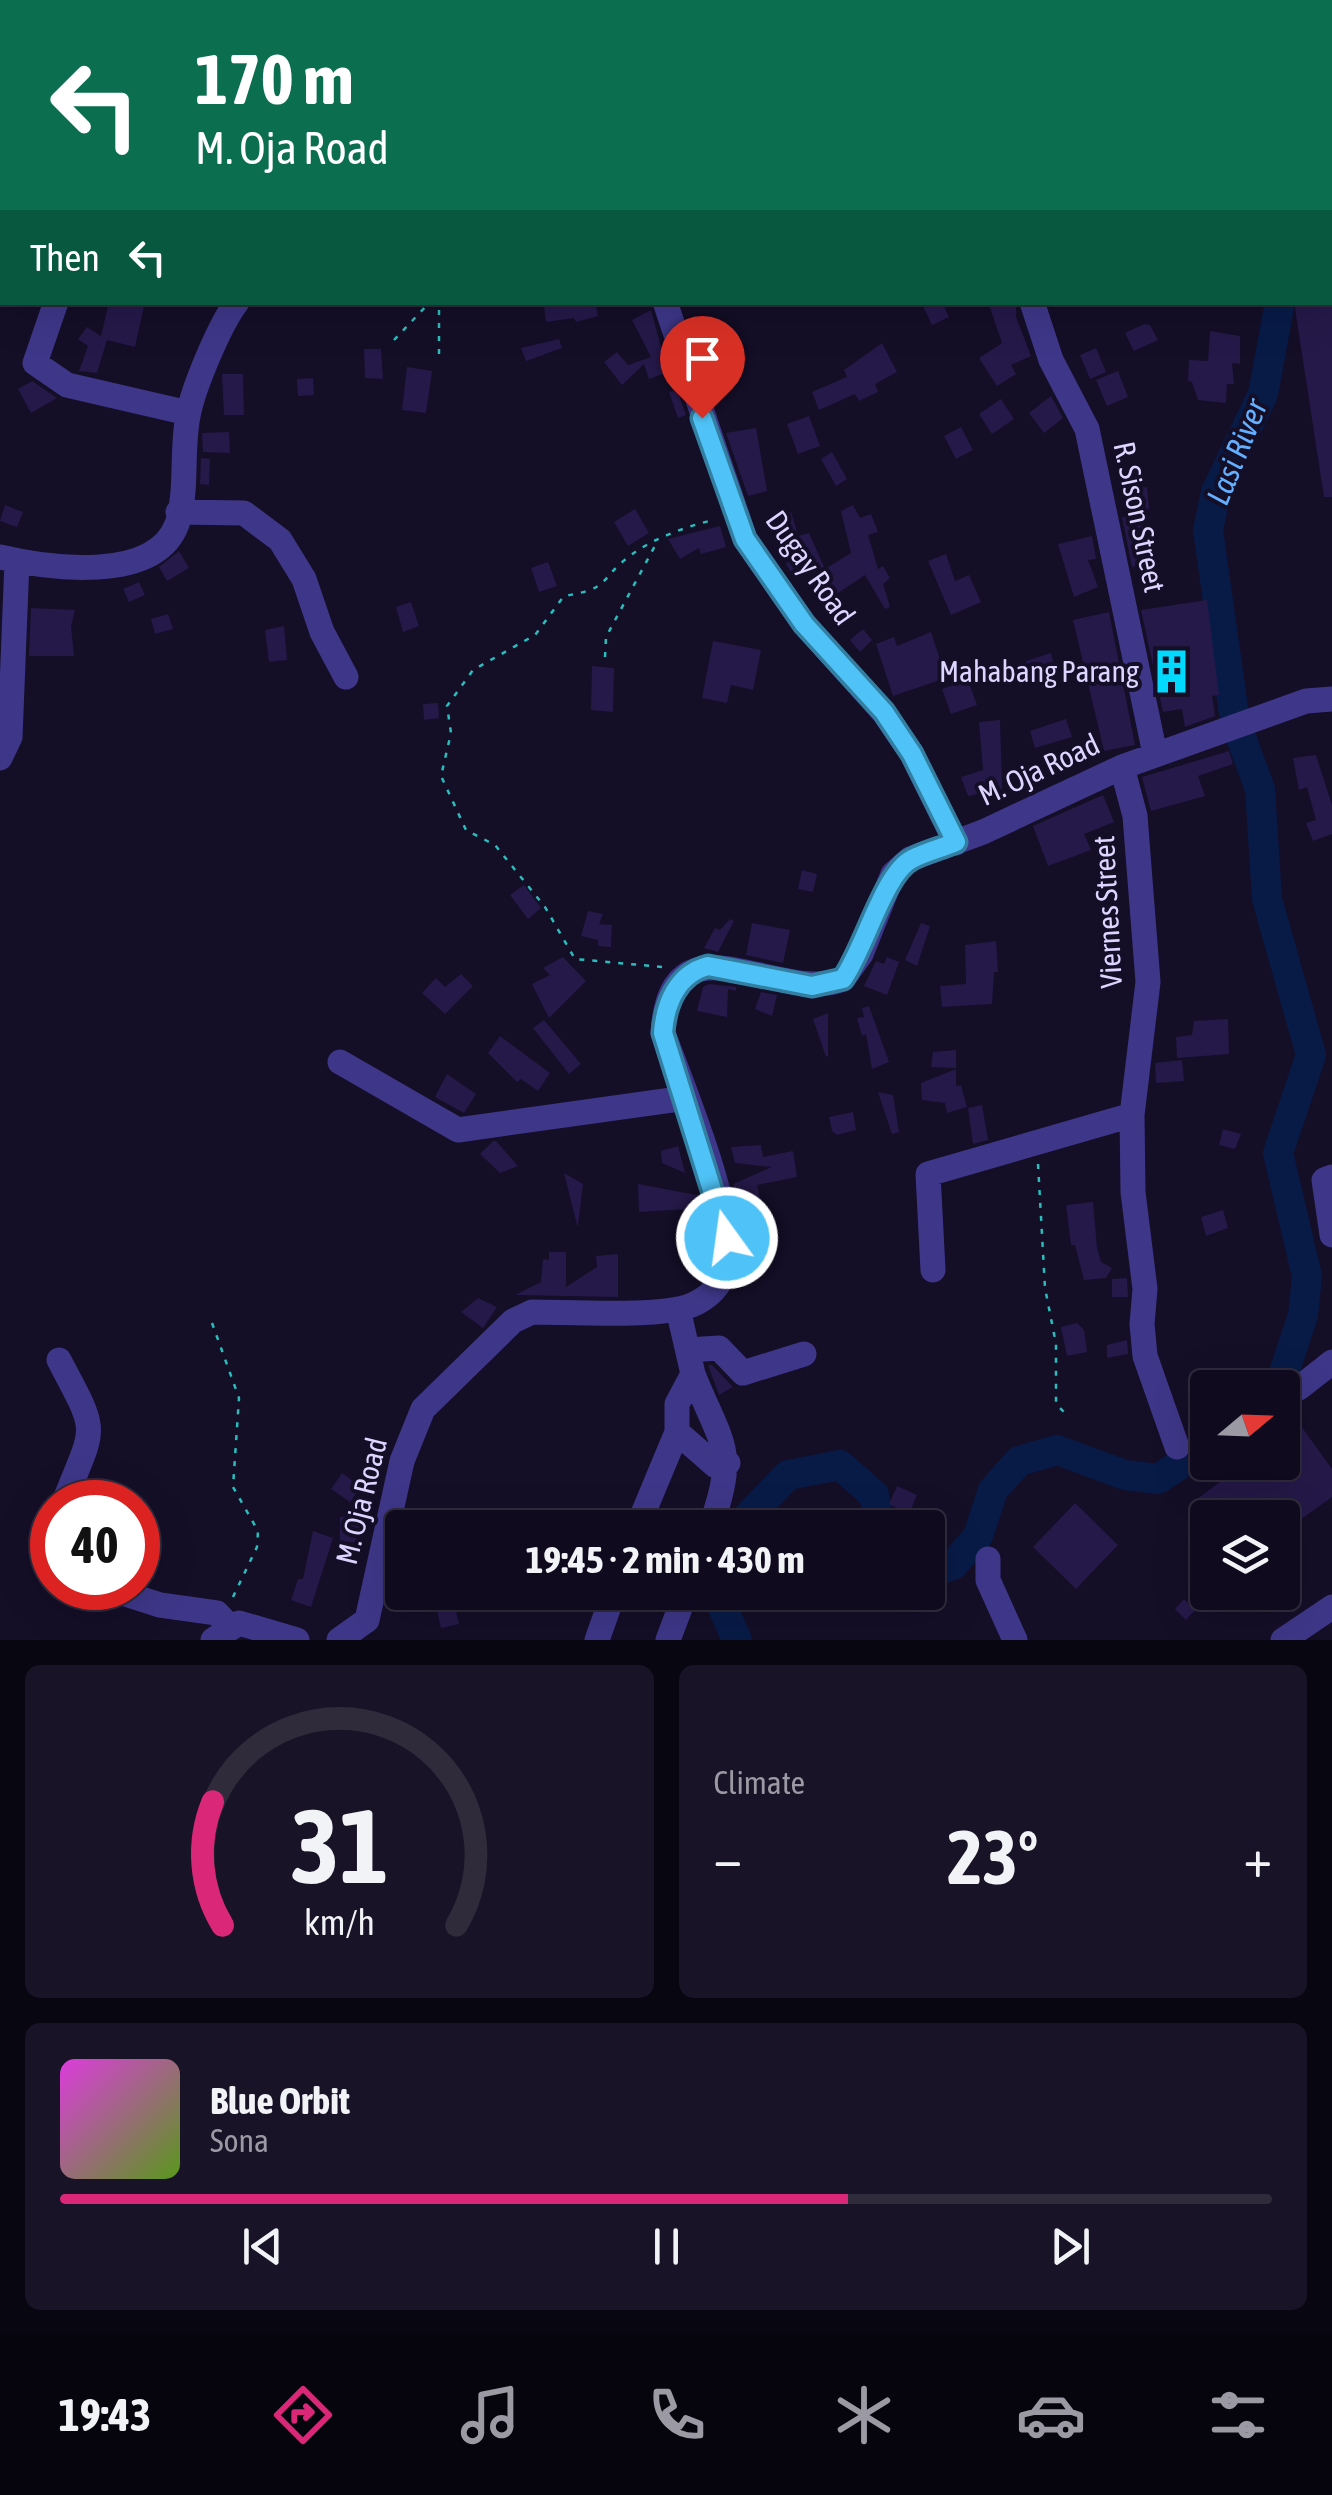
<!DOCTYPE html>
<html lang="en">
<head>
<meta charset="utf-8">
<style>
  :root { --surface:#0f0a1d; --page:#181326; --text:#f1f3f6; --muted:#9b9aa4; --line:#2f2b3b; --accent:#db2777 }
  body { margin:0; font-family:"Asap Condensed",sans-serif; background:var(--page); color:var(--text); height:100vh; display:flex; flex-direction:column; font-size:38px; white-space:nowrap }
  * { box-sizing:border-box; margin:0 }
  p { font-size:32px; color:var(--muted) }
  .icon { flex:none; width:55px; height:55px; fill:none; stroke:currentColor; stroke-width:2; stroke-linecap:round; stroke-linejoin:round }
  .map { position:relative; height:1640px; overflow:hidden }
  .sheet { display:flex; flex-direction:column; gap:25px; padding:25px; background:#080610; flex:1 }
  .sheet>* { flex:none }
  .guide { position:absolute; left:0px; top:0px; width:1332px; height:305px; box-shadow:0 10px 40px #0002,0 0 0 2px var(--line); background:#0b6e4f; color:#fff; overflow:hidden }
  .needle { width:65px; rotate:71deg }
  .buttons { position:absolute; left:1190px; top:1370px; display:grid; gap:20px }
  .buttons a { display:grid; place-items:center; width:110px; height:110px; border-radius:10px; background:var(--surface); box-shadow:0 10px 40px #0002,0 0 0 2px var(--line); font-size:50px }
  .speed { position:absolute; left:30px; top:1480px; display:flex; gap:20px; font-size:50px; font-weight:700; text-align:center }
  .speed>* { display:grid; place-content:center; width:130px; height:130px; border-radius:50%; background:var(--surface); box-shadow:0 10px 40px #0002,0 0 0 2px var(--line); line-height:1 }
  .speed .limit { border:15px solid #d22; background:#fff; color:#111 }
  .pin { position:absolute; display:grid; place-items:center; width:85px; height:85px; color:#fff; margin:-102px -42px; border-radius:50% 50% 50% 0; rotate:-45deg; box-shadow:0 0 10px #0007 }
  .pin .icon { rotate:45deg }
  .me { position:absolute; width:110px; margin:-55px; rotate:346deg; stroke-linejoin:round; filter:drop-shadow(0 0 8px #0008) }
  .turn { display:flex; align-items:center; gap:35px; height:210px; padding:0 30px; font-size:45px }
  .turn .icon { width:130px; height:130px; stroke-width:2.5 }
  .turn b { display:block; font-size:70px; line-height:85px }
  .then { display:flex; align-items:center; height:95px; padding:0 30px; background:#0003; gap:20px; font-size:38px }
  .big { font-size:75px; font-weight:700; line-height:1.1 }
  .sheet .tile { flex:1; display:flex; flex-direction:column; justify-content:center; gap:15px; min-width:0; padding:0 35px; border-radius:15px; background:var(--page) }
  .sheet .dial { align-items:center; gap:0 }
  .dial svg { height:260px; overflow:visible; fill:none; stroke:var(--line); stroke-width:7; stroke-linecap:round; text-anchor:middle }
  .dial text { fill:var(--text); stroke:none }
  .song { display:flex; align-items:center; gap:30px }
  .cover { width:120px; height:120px; border-radius:15px; background:linear-gradient(135deg,hsl(300 70% 55%),hsl(90 70% 35%)) }
  .played { height:10px; border-radius:5px; background:linear-gradient(90deg,var(--accent) 65%,var(--line) 65%) }
  .keys { display:flex; justify-content:space-around; direction:ltr }
  .heat { display:flex; justify-content:space-between; align-items:center; font-size:55px; direction:ltr }
  .sheet .tiles { flex:1; display:grid; gap:25px; grid-template-columns:1fr 1fr }
  .tile:last-child { grid-column:span 2 }
  .trip { position:absolute; left:385px; top:1510px; width:560px; height:100px; border-radius:10px; background:var(--surface); box-shadow:0 10px 40px #0002,0 0 0 2px var(--line); font-weight:700; line-height:100px; text-align:center }
  .tabs { display:flex; height:160px; justify-content:space-around; align-items:center; background:#06040c; color:var(--muted) }
  .tabs .icon { width:70px; height:70px }
  .tabs .current { color:var(--accent) }
  .tabs b { font-size:45px; color:var(--text) }
  .map>svg:first-child { display:block }
</style>
</head>
<body>
<div class="map">
<svg width="1332" height="1640" viewBox="0 0 1332 1640">
  <rect width="100%" height="100%" fill="#140e27"/>
  <g fill="none" stroke-linecap="round" stroke-linejoin="round">
    <!-- river -->
    <path stroke="#081b47" stroke-width="30" d="M 1122,0 L 1123,2
      M 1235,721 L 1208,530 L 1216,492 L 1263,394 L 1280,302
      M 1238,729 L 1260,789 L 1267,899 L 1311,1055 L 1278,1153 L 1307,1276 L 1303,1315 L 1279,1388
      M 737,1528 L 788,1475 L 840,1465 L 874,1495 L 880,1528
      M 928,1574 L 953,1565 L 978,1536 L 993,1490 L 1019,1461 L 1057,1450 L 1125,1475 L 1158,1479 L 1208,1446
      M 716,1592 L 737,1640"/>
  </g>
  <!-- building -->
  <path fill="#251949" d="M 109,302 L 145,302 L 135,347 L 107,340 L 97,373 L 79,371 L 88,346 L 78,339 L 87,327 L 101,336 Z
    M 565,302 L 595,302 L 598,316 L 576,322 L 574,318 L 546,322 L 544,306 Z
    M 921,302 L 942,302 L 949,317 L 932,325 Z
    M 988,302 L 1016,302 L 1016,317 L 1031,356 L 1011,365 L 1016,374 L 997,386 L 979,358 L 1002,343 Z
    M 1294,302 L 1332,302 L 1332,497 L 1324,497 Z
    M 651,310 L 668,372 L 649,379 L 644,364 L 622,385 L 604,362 L 617,352 L 628,365 L 651,357 L 632,320 Z
    M 1144,324 L 1150,325 L 1158,340 L 1134,351 L 1125,333 Z
    M 724,328 L 725,333 L 736,330 L 740,344 L 724,350 L 733,376 L 713,382 L 701,337 Z
    M 1210,331 L 1240,336 L 1240,364 L 1232,363 L 1234,384 L 1227,384 L 1226,403 L 1198,400 L 1192,382 L 1188,381 L 1189,360 L 1208,361 Z
    M 559,339 L 562,348 L 526,361 L 521,348 Z
    M 882,343 L 897,372 L 875,384 L 878,392 L 859,401 L 855,394 L 819,410 L 812,392 L 847,377 L 844,370 Z
    M 1096,348 L 1106,372 L 1090,379 L 1080,355 Z
    M 364,349 L 381,349 L 383,379 L 365,378 Z
    M 407,367 L 432,371 L 426,413 L 402,410 Z
    M 1118,371 L 1128,397 L 1107,406 L 1096,380 Z
    M 222,374 L 243,374 L 244,415 L 224,415 Z
    M 313,378 L 314,395 L 298,396 L 297,379 Z
    M 32,381 L 57,398 L 31,413 L 18,389 Z
    M 677,390 L 686,415 L 678,418 L 669,392 Z
    M 1051,396 L 1063,418 L 1044,433 L 1029,413 Z
    M 1001,399 L 1014,419 L 992,434 L 979,414 Z
    M 809,416 L 820,446 L 798,454 L 787,424 Z
    M 961,427 L 973,450 L 956,459 L 944,436 Z
    M 756,428 L 767,491 L 748,496 L 726,433 Z
    M 229,432 L 230,453 L 203,452 L 202,433 Z
    M 832,452 L 847,479 L 836,486 L 821,459 Z
    M 201,458 L 210,459 L 209,485 L 200,484 Z
    M 1147,487 L 1149,509 L 1142,509 L 1150,552 L 1145,553 L 1148,564 L 1132,567 L 1122,517 L 1127,516 L 1124,489 Z
    M 5,505 L 23,512 L 17,527 L 0,521 Z
    M 853,505 L 860,518 L 871,514 L 878,532 L 868,535 L 878,569 L 883,566 L 890,578 L 883,584 L 890,607 L 885,609 L 865,575 L 829,599 L 812,571 L 794,579 L 786,563 L 795,559 L 788,539 L 809,533 L 825,569 L 851,553 L 841,511 Z
    M 635,509 L 649,533 L 628,546 L 614,522 Z
    M 791,512 L 797,532 L 778,538 L 770,519 Z
    M 720,526 L 726,547 L 701,554 L 699,548 L 680,559 L 668,539 Z
    M 1092,536 L 1096,559 L 1088,560 L 1098,587 L 1074,597 L 1058,544 Z
    M 179,551 L 189,568 L 167,581 L 159,567 Z
    M 946,554 L 955,581 L 969,575 L 981,602 L 951,615 L 928,561 Z
    M 548,562 L 557,586 L 539,592 L 531,568 Z
    M 139,582 L 145,595 L 129,602 L 123,589 Z
    M 1207,600 L 1219,695 L 1212,696 L 1215,716 L 1185,727 L 1182,709 L 1163,712 L 1141,610 Z
    M 411,602 L 419,626 L 403,632 L 396,607 Z
    M 31,608 L 75,610 L 71,626 L 74,656 L 29,656 Z
    M 1109,612 L 1135,745 L 1104,751 L 1073,620 Z
    M 168,614 L 173,629 L 155,634 L 151,619 Z
    M 284,626 L 287,660 L 269,662 L 265,630 Z
    M 863,629 L 872,640 L 860,652 L 850,640 Z
    M 931,632 L 946,678 L 893,696 L 876,644 L 894,637 L 897,646 Z
    M 713,641 L 761,650 L 753,690 L 731,685 L 727,703 L 702,698 Z
    M 1051,653 L 1056,674 L 1021,684 L 1026,661 Z
    M 592,666 L 614,668 L 613,712 L 591,710 Z
    M 968,680 L 977,705 L 951,714 L 942,689 Z
    M 438,703 L 439,718 L 424,720 L 423,704 Z
    M 1066,719 L 1072,737 L 1035,748 L 1030,731 Z
    M 1000,720 L 1002,789 L 968,796 L 961,777 L 983,770 L 979,722 Z
    M 1229,751 L 1233,764 L 1198,776 L 1205,796 L 1151,811 L 1142,777 Z
    M 1316,755 L 1332,805 L 1332,834 L 1313,841 L 1306,823 L 1316,820 L 1307,787 L 1299,790 L 1293,758 Z
    M 1103,795 L 1114,822 L 1084,834 L 1091,850 L 1048,866 L 1033,826 Z
    M 802,870 L 817,874 L 813,892 L 798,889 Z
    M 524,885 L 541,908 L 528,919 L 510,895 Z
    M 588,911 L 603,914 L 599,924 L 612,925 L 611,947 L 598,946 L 598,940 L 581,936 Z
    M 730,919 L 734,921 L 718,952 L 704,948 L 715,928 L 720,930 Z
    M 752,923 L 790,930 L 783,963 L 746,955 Z
    M 921,923 L 930,926 L 917,966 L 905,960 Z
    M 996,941 L 998,972 L 994,972 L 992,1004 L 942,1007 L 940,986 L 966,984 L 965,945 Z
    M 563,957 L 586,981 L 549,1018 L 532,984 L 550,975 L 543,968 Z
    M 887,957 L 899,962 L 887,995 L 864,986 L 876,961 L 884,964 Z
    M 461,974 L 473,986 L 445,1014 L 422,993 L 436,978 L 445,987 Z
    M 709,984 L 736,987 L 736,991 L 728,989 L 727,1017 L 697,1011 L 703,987 Z
    M 761,992 L 777,995 L 772,1016 L 755,1009 Z
    M 869,1006 L 889,1062 L 872,1069 L 866,1034 L 862,1036 L 857,1018 L 864,1017 L 862,1008 Z
    M 828,1013 L 828,1056 L 826,1057 L 813,1019 Z
    M 1228,1019 L 1229,1054 L 1177,1058 L 1176,1037 L 1192,1035 L 1194,1021 Z
    M 544,1020 L 581,1064 L 569,1074 L 533,1028 Z
    M 500,1036 L 550,1073 L 538,1091 L 521,1079 L 517,1082 L 488,1053 Z
    M 956,1050 L 956,1068 L 931,1067 L 933,1052 Z
    M 1182,1060 L 1184,1081 L 1156,1083 L 1155,1063 Z
    M 956,1069 L 956,1086 L 961,1085 L 967,1107 L 947,1113 L 945,1103 L 922,1100 L 921,1083 Z
    M 447,1074 L 476,1094 L 464,1113 L 435,1097 Z
    M 878,1092 L 893,1095 L 899,1132 L 892,1134 Z
    M 982,1105 L 988,1140 L 973,1144 L 968,1108 Z
    M 853,1112 L 856,1130 L 837,1135 L 832,1131 L 829,1117 Z
    M 1223,1129 L 1241,1134 L 1235,1149 L 1219,1145 Z
    M 493,1141 L 496,1141 L 518,1166 L 500,1173 L 480,1154 Z
    M 761,1145 L 763,1157 L 793,1151 L 797,1177 L 757,1185 L 767,1228 L 742,1232 L 737,1203 L 743,1195 L 735,1192 L 733,1184 L 772,1167 L 735,1163 L 731,1147 Z
    M 678,1146 L 685,1173 L 662,1163 L 661,1151 Z
    M 564,1173 L 583,1184 L 578,1225 L 577,1225 Z
    M 638,1184 L 702,1196 L 705,1208 L 639,1212 Z
    M 1093,1202 L 1097,1248 L 1101,1262 L 1112,1268 L 1106,1278 L 1084,1280 L 1075,1245 L 1071,1245 L 1066,1205 Z
    M 1223,1210 L 1228,1228 L 1206,1236 L 1201,1217 Z
    M 549,1252 L 566,1252 L 566,1287 L 597,1267 L 596,1256 L 618,1254 L 618,1297 L 515,1295 L 541,1282 L 543,1259 L 549,1260 Z
    M 1127,1278 L 1128,1297 L 1112,1297 L 1112,1279 Z
    M 478,1298 L 497,1307 L 483,1328 L 461,1312 Z
    M 1077,1323 L 1084,1330 L 1087,1352 L 1067,1356 L 1061,1327 Z
    M 1127,1340 L 1128,1354 L 1107,1358 L 1107,1345 Z
    M 708,1365 L 712,1365 L 733,1387 L 719,1395 Z
    M 1296,1419 L 1332,1469 L 1332,1497 L 1282,1533 L 1282,1518 L 1204,1518 L 1193,1502 L 1247,1462 L 1282,1462 L 1282,1429 Z
    M 342,1473 L 361,1487 L 350,1502 L 331,1489 Z
    M 897,1486 L 917,1495 L 903,1528 L 890,1522 L 897,1508 L 889,1504 Z
    M 1075,1503 L 1118,1545 L 1076,1589 L 1033,1547 Z
    M 408,1511 L 420,1511 L 418,1528 L 404,1527 Z
    M 348,1516 L 361,1516 L 362,1542 L 340,1543 L 340,1517 Z
    M 313,1531 L 333,1538 L 311,1607 L 291,1600 L 298,1579 L 303,1579 Z
    M 1184,1599 L 1195,1610 L 1186,1620 L 1175,1609 Z
    M 455,1607 L 459,1624 L 441,1628 L 437,1611 Z"/>
  <g fill="none" stroke-linecap="round" stroke-linejoin="round">
    <!-- path -->
    <path stroke="#29bebd" stroke-width="2.5" stroke-dasharray="5 8" stroke-linecap="butt" d="M 402,0 L 405,2
      M 382,2 L 383,0
      M 394,340 L 430,302
      M 439,354 L 439,302
      M 605,657 L 606,637 L 657,542
      M 662,967 L 575,959 L 545,907 L 495,845 L 466,830 L 441,776 L 451,733 L 447,706 L 473,670 L 535,635 L 564,596 C 613,588 597,580 631,555 C 654,538 685,527 713,520
      M 1038,1164 L 1045,1288 L 1056,1344 L 1056,1404 L 1066,1414
      M 212,1323 L 239,1398 L 233,1487 L 258,1531 L 257,1547 L 232,1599"/>
    <!-- minor -->
    <path stroke="#3e3789" stroke-width="25" d="M 594,0 L 595,2
      M 921,0 L 921,2
      M 56,302 L 35,363 L 67,385 L 188,413
      M 665,302 L 745,539 L 804,624 L 884,713 L 912,754 L 956,843
      M 1032,302 L 1051,360 L 1087,429 L 1155,754
      M 178,512 L 244,513 L 280,540 L 304,579 L 322,632 L 346,677
      M 0,557 C 46,568 155,584 177,524 C 188,491 181,450 188,416 C 193,388 220,324 237,302
      M 0,758 L 10,737 L 17,561
      M 1122,767 L 1135,816 L 1148,982 L 1132,1115 L 1133,1192 L 1145,1289 L 1142,1324 L 1145,1356 L 1177,1447
      M 340,1062 L 458,1130 L 686,1098
      M 1332,1177 L 1324,1180 L 1332,1235
      M 933,1270 L 928,1174 L 1132,1115
      M 688,1350 L 719,1348 L 743,1373 L 804,1354
      M 59,1360 C 100,1437 95,1423 64,1502
      M 693,1374 C 721,1445 739,1449 710,1528
      M 1299,1388 L 1332,1362
      M 677,1432 L 716,1466 L 728,1463
      M 637,1528 L 677,1432 L 677,1404 L 693,1374 L 678,1309
      M 988,1559 L 988,1580 L 1015,1640
      M 107,1588 L 160,1605 L 217,1613 L 229,1626
      M 213,1640 L 239,1623 L 297,1640
      M 339,1640 L 367,1620 L 402,1461 L 423,1409 L 513,1321 L 532,1312 C 569,1312 661,1318 692,1305 C 708,1298 722,1285 726,1267 C 739,1221 681,1082 663,1033 C 670,908 780,1006 843,979 L 861,954 L 893,874 L 910,859 L 983,832 L 1122,767 L 1306,701 L 1332,699
      M 597,1640 L 614,1592
      M 668,1640 L 686,1592
      M 1283,1640 L 1332,1607"/>
  </g>
  <g fill="none" stroke-linecap="round" stroke-linejoin="round">
    <defs>
      <path id="route" d="M 702,418 L 745,539 L 804,624 L 884,712 L 912,754 L 956,842 C 942,848 925,852 912,859 C 884,873 865,948 843,979 L 812,986 L 708,966 C 677,974 665,1004 663,1033 L 727,1238"/>
    </defs>
    <!-- route casing -->
    <use href="#route" stroke="#337fa1" stroke-width="25"/>
    <!-- route -->
    <use href="#route" stroke="#4fc3f7" stroke-width="18"/>
  </g>
  <!-- icons -->
  <defs>
    <symbol id="building-bare" viewBox="-9 -9 18 18"><path d="M-4-6H4V6H1V3H-1V6H-4ZM-2.5-4.3h1.7v1.8h-1.7ZM.8-4.3h1.7v1.8H.8ZM-2.5-1h1.7V.8h-1.7ZM.8-1h1.7V.8H.8Z" fill="#01d9ff" stroke="#140e27" stroke-width="2.5" paint-order="stroke"/></symbol>
  </defs>
  <g fill-rule="evenodd">
    <use href="#building-bare" x="1140" y="640" width="63" height="63"/>
  </g>
  <g text-anchor="middle" stroke-width="8" stroke-linejoin="round" paint-order="stroke">
    <!-- street labels -->
    <g font-size="30" fill="#dcd5ff" stroke="#140e27">
      <text transform="translate(1139 517) rotate(78)" y="10">R. Sison Street</text>
      <text transform="translate(810 568) rotate(55)" y="10">Dugay Road</text>
      <text transform="translate(1039 770) rotate(-25)" y="10">M. Oja Road</text>
      <text transform="translate(1108 912) rotate(-93)" y="10">Viernes Street</text>
      <text transform="translate(362 1501) rotate(-76)" y="10">M. Oja Road</text>
    </g>
    <!-- poi labels -->
    <g font-size="30" fill="#dcd5ff" stroke="#140e27" text-anchor="end">
      <text x="1139" y="682">Mahabang Parang</text>
    </g>
    <!-- water labels -->
    <g font-size="32" font-style="italic" fill="#63afff" stroke="#140e27">
      <text transform="translate(1237 452) rotate(-68)" y="11">Lasi River</text>
    </g>
  </g>
</svg>
<div class="buttons">
<a><svg class="needle" viewBox="-14 -14 28 28"><path d="M0-13l5 13h-10z" fill="#e53935"/><path d="M0 13l5-13h-10z" fill="#9b9aa4"/></svg></a>
<a><svg class="icon" aria-label="layers" viewBox="0 0 24 24"><path d="M12 4l9 5-9 5-9-5zM3 14l9 5 9-5"/></svg></a>
</div>
<div class="speed"><div class="limit">40</div></div>
<div class="pin" style="left:702px;top:418px;background:#d93025"><svg class="icon" aria-label="arrive" viewBox="0 0 24 24"><path d="M6 21V4h12l-3 4 3 4H6"/></svg></div>
<svg class="me" style="left:727px;top:1238px" viewBox="-20 -20 40 40"><circle r="17" fill="#4fc3f7" stroke="#fff" stroke-width="3"/><path d="M0-11L8 9 0 5-8 9z" fill="#fff"/></svg>
<div class="trip">19:45 · 2 min · 430 m</div>
<div class="guide">
<div class="turn"><svg class="icon" aria-label="left" viewBox="0 0 24 24"><path d="M17 20v-9H6M10 6l-5 5 5 5"/></svg><div><b>170 m</b>M. Oja Road</div></div>
<div class="then">Then<svg class="icon" aria-label="left" viewBox="0 0 24 24"><path d="M17 20v-9H6M10 6l-5 5 5 5"/></svg></div>
</div>
</div>
<section class="sheet">
<div class="tiles">
<div class="tile dial"><svg viewBox="0 0 100 80">
<path d="M14 69A42 42 0 1 1 86 69"/>
<path d="M14 69A42 42 0 0 1 11 31" stroke="#db2777"/>
<text x="50" y="56" font-size="32" font-weight="700">31</text>
<text x="50" y="72" font-size="11">km/h</text>
</svg></div>
<div class="tile"><p>Climate</p>
<div class="heat"><a>−</a><b class="big">23°</b><a>+</a></div>
</div>
<div class="tile">
<div class="song"><i class="cover"></i><div><b>Blue Orbit</b><p>Sona</p></div></div>
<div class="played"></div>
<div class="keys"><svg class="icon" aria-label="previous" viewBox="0 0 24 24"><path d="M18 5L8 12l10 7zM5 5v14"/></svg><svg class="icon" aria-label="pause" viewBox="0 0 24 24"><path d="M8 5v14M16 5v14"/></svg><svg class="icon" aria-label="next" viewBox="0 0 24 24"><path d="M6 5l10 7-10 7zM19 5v14"/></svg></div>
</div>
</div>
</section>
<nav class="tabs">
<b>19:43</b>
<svg class="icon current" aria-label="directions" viewBox="0 0 24 24"><path d="M12 3l9 9-9 9-9-9zM9 14v-3h6M13 9l2 2-2 2"/></svg>
<svg class="icon" aria-label="music" viewBox="0 0 24 24"><path d="M9 18V5l10-2v13"/><circle cx="6" cy="18" r="3"/><circle cx="16" cy="16" r="3"/></svg>
<svg class="icon" aria-label="phone" viewBox="0 0 24 24"><path d="M5 4h4l2 5-3 2q2 4 5 5l2-3 5 2v4C11 20 4 13 5 4z"/></svg>
<svg class="icon" aria-label="climate" viewBox="0 0 24 24"><path d="M12 3v18M4 7l16 10M4 17L20 7"/></svg>
<svg class="icon" aria-label="car" viewBox="0 0 24 24"><path d="M5 17H2v-5l4-1 3-4h7l3 4 3 1v5h-3M9 17h6M6 11h13"/><circle cx="7" cy="17" r="2"/><circle cx="17" cy="17" r="2"/></svg>
<svg class="icon" aria-label="filters" viewBox="0 0 24 24"><path d="M4 7h16M4 17h16"/><circle cx="9" cy="7" r="2"/><circle cx="15" cy="17" r="2"/></svg>
</nav>
</body>
</html>
